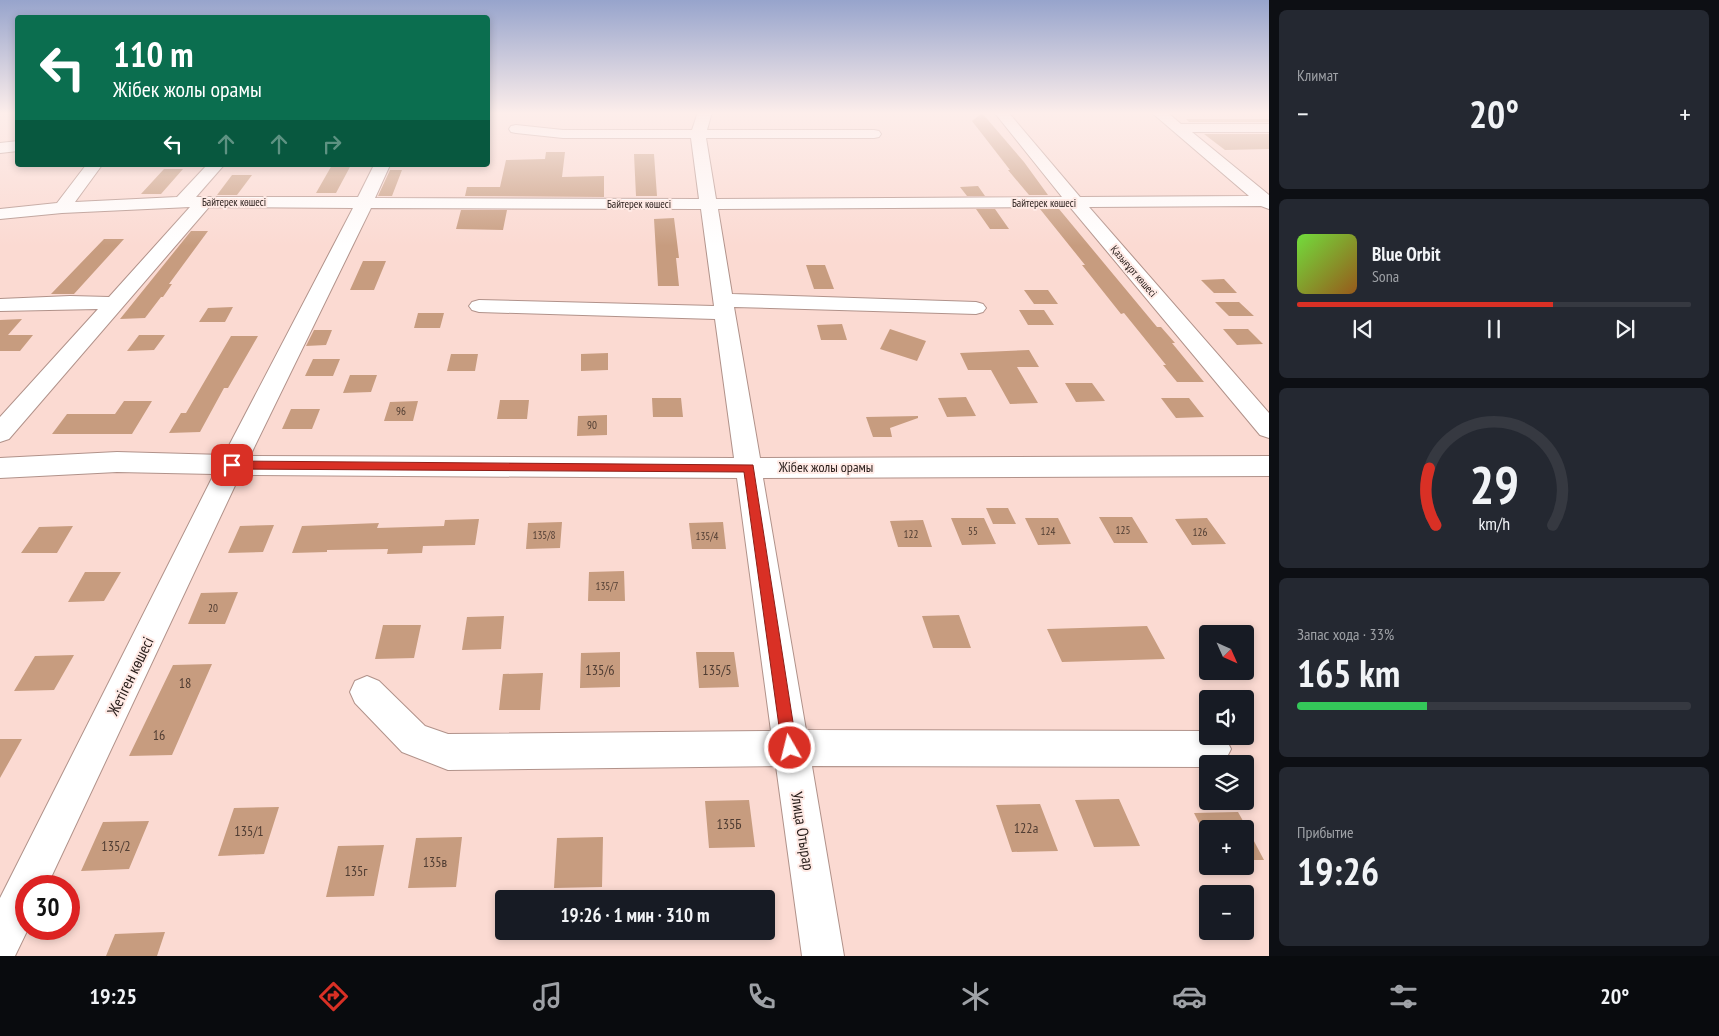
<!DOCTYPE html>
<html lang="ru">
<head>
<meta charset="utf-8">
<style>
  :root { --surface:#171b24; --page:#242831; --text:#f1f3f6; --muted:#9ea1a6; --line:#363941; --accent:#d93025 }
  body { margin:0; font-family:"PT Sans Narrow",sans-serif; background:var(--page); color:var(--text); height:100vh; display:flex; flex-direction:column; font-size:19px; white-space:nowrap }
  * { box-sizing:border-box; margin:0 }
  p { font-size:16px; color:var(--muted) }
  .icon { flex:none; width:28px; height:28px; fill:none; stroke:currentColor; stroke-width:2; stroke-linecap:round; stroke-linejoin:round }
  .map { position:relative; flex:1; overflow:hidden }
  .panel { display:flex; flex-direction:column; gap:10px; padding:10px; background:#0d0f14; width:450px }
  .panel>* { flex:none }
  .banner { position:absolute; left:15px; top:15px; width:475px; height:152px; border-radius:5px; box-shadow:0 2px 8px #0003; background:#0b6e4f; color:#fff; overflow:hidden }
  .needle { width:32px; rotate:135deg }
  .tools { position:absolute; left:1199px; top:625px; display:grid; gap:10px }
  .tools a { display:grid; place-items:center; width:55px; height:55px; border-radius:5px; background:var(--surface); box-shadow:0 2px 8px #0003; font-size:25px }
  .speed { position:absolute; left:15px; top:875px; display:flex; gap:10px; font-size:25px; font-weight:700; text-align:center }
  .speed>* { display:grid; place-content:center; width:65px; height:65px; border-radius:50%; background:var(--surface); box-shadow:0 2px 8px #0003; line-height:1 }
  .speed .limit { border:8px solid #d22; background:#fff; color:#111 }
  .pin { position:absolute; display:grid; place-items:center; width:42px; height:42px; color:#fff; margin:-21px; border-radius:10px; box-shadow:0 2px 8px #0006 }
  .me { position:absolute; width:55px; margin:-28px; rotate:352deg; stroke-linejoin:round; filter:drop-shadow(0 0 4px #0008) }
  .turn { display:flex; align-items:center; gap:18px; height:105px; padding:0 15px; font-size:22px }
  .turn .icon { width:65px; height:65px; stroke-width:2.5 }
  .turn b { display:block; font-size:35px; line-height:42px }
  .lanes { display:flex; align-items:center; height:48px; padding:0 15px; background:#0003; justify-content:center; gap:25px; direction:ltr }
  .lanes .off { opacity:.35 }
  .big { font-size:38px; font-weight:600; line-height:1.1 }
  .panel .widget { flex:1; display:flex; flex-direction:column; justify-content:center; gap:8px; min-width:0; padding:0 18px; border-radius:8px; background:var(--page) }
  .panel .dial { align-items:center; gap:0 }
  .dial svg { height:130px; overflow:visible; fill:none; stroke:var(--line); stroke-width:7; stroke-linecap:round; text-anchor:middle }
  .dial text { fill:var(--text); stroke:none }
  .song { display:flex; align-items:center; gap:15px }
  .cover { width:60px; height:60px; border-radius:8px; background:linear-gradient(135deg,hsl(100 70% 55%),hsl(30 70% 35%)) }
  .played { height:5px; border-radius:2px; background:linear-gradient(90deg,var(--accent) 65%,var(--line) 65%) }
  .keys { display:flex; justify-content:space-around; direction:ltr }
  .heat { display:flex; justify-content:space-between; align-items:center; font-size:28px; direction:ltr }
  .charge { height:8px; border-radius:4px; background:linear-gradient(90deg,#34c759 33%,var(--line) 0) }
  .trip { position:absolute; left:495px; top:890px; width:280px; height:50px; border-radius:5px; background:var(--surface); box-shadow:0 2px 8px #0003; font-weight:600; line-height:50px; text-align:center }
  .menu { display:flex; height:80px; justify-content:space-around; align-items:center; background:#090b0e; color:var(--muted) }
  .menu .icon { width:35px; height:35px }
  .menu .current { color:var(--accent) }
  .menu b { font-size:22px; color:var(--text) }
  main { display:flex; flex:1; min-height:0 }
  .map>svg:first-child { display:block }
</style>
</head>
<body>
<main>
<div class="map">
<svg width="1269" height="956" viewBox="0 0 1269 956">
  <rect width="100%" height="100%" fill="#fbdad2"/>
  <!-- building -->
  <path fill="#c79c7f" d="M 982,113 L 1024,162 L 1048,195 L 1029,195 L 1008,170 L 1010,170 L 972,121 Z
    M 1186,119 L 1269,119 L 1269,122 L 1189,122 Z
    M 1204,134 L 1269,134 L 1269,149 L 1225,150 Z
    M 546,152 L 565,152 L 562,177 L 604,176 L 604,197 L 465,196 L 467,187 L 500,187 L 506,160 L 545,159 Z
    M 634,154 L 654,154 L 657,196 L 636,196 Z
    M 332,165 L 351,165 L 336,193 L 316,193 Z
    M 164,169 L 183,169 L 161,194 L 141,194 Z
    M 390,170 L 402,170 L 392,196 L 378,196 Z
    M 232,175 L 252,175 L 237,195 L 217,195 Z
    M 978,186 L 985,196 L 967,196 L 960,187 Z
    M 976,209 L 995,209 L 1009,229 L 990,229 Z
    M 1040,209 L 1059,209 L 1157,327 L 1161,327 L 1175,343 L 1172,343 L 1204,382 L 1177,382 L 1163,365 L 1166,365 L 1124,313 L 1121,314 L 1082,265 L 1085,265 Z
    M 461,210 L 507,210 L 503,230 L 456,229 Z
    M 674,218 L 679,258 L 676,258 L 679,286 L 658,286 L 654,219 Z
    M 191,231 L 208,231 L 169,284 L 172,284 L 163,297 L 161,297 L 145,318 L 120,319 Z
    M 104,239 L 124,239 L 74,294 L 51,294 Z
    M 363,261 L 386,261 L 374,290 L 350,290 Z
    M 806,265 L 825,265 L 834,289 L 814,289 Z
    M 1224,279 L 1237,293 L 1214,293 L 1201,280 Z
    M 1024,290 L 1048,290 L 1058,304 L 1034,304 Z
    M 1215,302 L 1239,302 L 1254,316 L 1229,316 Z
    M 233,307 L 225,322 L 199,322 L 208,308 Z
    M 1019,310 L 1044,310 L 1054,325 L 1028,325 Z
    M 418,313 L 444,313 L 440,328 L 414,328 Z
    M 22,319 L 8,335 L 33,335 L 20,351 L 0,351 L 0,320 Z
    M 842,324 L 847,340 L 821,340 L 817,325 Z
    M 890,329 L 926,341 L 917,361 L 880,349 Z
    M 1223,329 L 1248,329 L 1263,344 L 1237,345 Z
    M 314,330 L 332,330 L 326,345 L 306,346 Z
    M 139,335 L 165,335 L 154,350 L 127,351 Z
    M 231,336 L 258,336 L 228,388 L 224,388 L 200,432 L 169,433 L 181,413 L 186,413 Z
    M 1029,350 L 1039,367 L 1017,367 L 1038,403 L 1010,404 L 991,370 L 968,370 L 960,353 Z
    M 608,353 L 608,370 L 581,371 L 581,354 Z
    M 451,354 L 478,354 L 475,371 L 447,371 Z
    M 313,359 L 340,359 L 333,376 L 305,376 Z
    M 350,375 L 377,375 L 371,392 L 343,393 Z
    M 1065,383 L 1092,383 L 1105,401 L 1076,402 Z
    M 966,397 L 976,416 L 947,417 L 938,398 Z
    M 652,398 L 681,398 L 683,417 L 653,417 Z
    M 1161,398 L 1189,398 L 1204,417 L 1176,418 Z
    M 500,400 L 529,400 L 527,419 L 497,419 Z
    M 124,401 L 152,401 L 132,434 L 52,434 L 67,414 L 115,414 Z
    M 418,401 L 413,421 L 384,421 L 390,402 Z
    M 291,409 L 320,409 L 312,429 L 282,429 Z
    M 607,415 L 607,435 L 577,436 L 578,416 Z
    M 918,416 L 918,418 L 890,428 L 892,437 L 873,437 L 866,417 Z
    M 986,508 L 1008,508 L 1016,524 L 993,524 Z
    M 1099,517 L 1132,517 L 1148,543 L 1114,543 Z
    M 951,518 L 984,518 L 996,544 L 962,545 Z
    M 1025,518 L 1058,518 L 1071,544 L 1038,545 Z
    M 1207,518 L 1226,544 L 1192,545 L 1175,519 Z
    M 479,519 L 475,545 L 423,546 L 422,553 L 387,554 L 388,549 L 327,550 L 327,552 L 292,553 L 302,526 L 379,523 L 377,528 L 444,526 L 445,520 Z
    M 923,520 L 932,547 L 898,547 L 890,521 Z
    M 562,522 L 560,548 L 526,549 L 528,523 Z
    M 723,522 L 726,549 L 692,549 L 689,523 Z
    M 274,525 L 263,552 L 228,553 L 240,526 Z
    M 73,526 L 57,553 L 21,553 L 39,527 Z
    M 624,571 L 625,601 L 588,601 L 589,572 Z
    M 85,572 L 121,572 L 104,601 L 68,602 Z
    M 238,592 L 225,624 L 188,624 L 201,593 Z
    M 959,615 L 971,648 L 933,648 L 922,616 Z
    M 504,616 L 501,649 L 462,650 L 467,617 Z
    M 383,625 L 421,625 L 414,658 L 375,659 Z
    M 1147,626 L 1165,659 L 1062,662 L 1047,629 Z
    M 620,652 L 620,687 L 580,688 L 581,653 Z
    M 696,652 L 734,652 L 739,687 L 699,688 Z
    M 74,655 L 54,690 L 14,691 L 35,656 Z
    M 212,664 L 172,755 L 129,756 L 173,665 Z
    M 543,673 L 540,710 L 499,710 L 503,674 Z
    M 0,739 L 22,739 L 0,778 Z
    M 1119,799 L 1140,846 L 1094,847 L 1075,800 Z
    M 749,800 L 755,847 L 709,848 L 705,801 Z
    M 1040,804 L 1058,851 L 1012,852 L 996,805 Z
    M 279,807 L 264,854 L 218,856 L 234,808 Z
    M 1238,812 L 1247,828 L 1264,860 L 1245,860 L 1245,829 L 1202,829 L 1194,813 Z
    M 149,821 L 129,869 L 81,871 L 103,822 Z
    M 462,837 L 456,887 L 408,888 L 416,838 Z
    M 603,837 L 602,887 L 554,888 L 557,838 Z
    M 384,845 L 374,896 L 326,897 L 338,846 Z
    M 165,932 L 157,956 L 106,956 L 115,934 Z"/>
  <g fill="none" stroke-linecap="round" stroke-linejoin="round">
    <defs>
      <path id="minor" d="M 698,112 L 712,112 L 707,130 L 874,130 L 879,131 L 881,134 L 879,137 L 874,138 L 706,138 L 716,199 L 1062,197 L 994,112 L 1008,112 L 1080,197 L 1249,196 L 1151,112 L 1167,112 L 1181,124 L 1269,124 L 1269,132 L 1192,132 L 1269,195 L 1269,209 L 1261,206 L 1089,207 L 1269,413 L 1269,438 L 1260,435 L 1070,207 L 718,209 L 732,294 L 976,302 L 983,304 L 986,308 L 983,312 L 976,314 L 734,307 L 760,458 L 1269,456 L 1269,476 L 763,478 L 806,730 L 1208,731 L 1208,736 L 1225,737 L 1231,749 L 1225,761 L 1220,764 L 1208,764 L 1208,767 L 812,766 L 844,956 L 802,956 L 776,766 L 448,770 L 402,752 L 355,703 L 350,692 L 355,681 L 367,676 L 379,681 L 425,726 L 448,734 L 771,731 L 737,478 L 240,475 L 47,886 L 26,886 L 28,929 L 15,956 L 0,956 L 0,898 L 214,474 L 117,472 L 0,478 L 0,458 L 117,452 L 224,455 L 353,208 L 209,207 L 9,439 L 0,442 L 0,417 L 98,309 L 0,311 L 0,299 L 70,296 L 109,297 L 190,207 L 62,213 L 0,219 L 0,209 L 57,203 L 86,165 L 102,165 L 75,202 L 177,197 L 207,165 L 224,165 L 196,197 L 358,197 L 374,165 L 390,165 L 375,198 L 699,199 L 691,138 L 563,138 L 516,133 L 511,132 L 509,129 L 511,126 L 516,125 L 563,130 L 692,130 ZM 371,208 L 701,209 L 714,306 L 479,300 L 472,302 L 469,306 L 472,310 L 479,312 L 715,319 L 734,458 L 250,456 Z
        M 18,141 L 18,151 L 0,153 L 0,143 Z"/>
    </defs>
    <!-- minor casing -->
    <use href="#minor" stroke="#b1928a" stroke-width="2"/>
    <!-- minor -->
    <use href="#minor" fill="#fff" fill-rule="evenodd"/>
  </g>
  <!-- sky -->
  <linearGradient id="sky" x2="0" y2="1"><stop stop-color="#97a4cc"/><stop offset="0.46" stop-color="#fdeeeb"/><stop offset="1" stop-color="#fdeeeb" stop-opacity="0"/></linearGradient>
  <rect width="1269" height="246" fill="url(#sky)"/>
  <!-- route -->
  <path fill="#d93025" stroke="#8d1f18" d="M 232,461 L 753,465 L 797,748 L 795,754 L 790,756 L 784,754 L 782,748 L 744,472 L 232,469 L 227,465 Z"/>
  <g text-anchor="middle" stroke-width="4" stroke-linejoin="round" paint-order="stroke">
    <!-- far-street labels -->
    <g font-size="11" fill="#271c19" stroke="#ffeae5">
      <text x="234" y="206">Байтерек көшесі</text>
      <text x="1044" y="207">Байтерек көшесі</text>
      <text x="639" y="208">Байтерек көшесі</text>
      <text transform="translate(1134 271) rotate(49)" y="4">Қазығұрт көшесі</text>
    </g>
    <!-- number labels -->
    <g font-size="11" fill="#4f3c32">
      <text x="401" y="415">96</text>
      <text x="592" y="429">90</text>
      <text x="1123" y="534">125</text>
      <text x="973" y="535">55</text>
      <text x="1048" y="535">124</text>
      <text x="1200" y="536">126</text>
      <text x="911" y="538">122</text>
      <text x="544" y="539">135/8</text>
      <text x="707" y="540">135/4</text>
      <text x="607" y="590">135/7</text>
      <text x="213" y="612">20</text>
    </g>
    <!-- street labels -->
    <g font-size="14" fill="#271c19" stroke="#ffeae5">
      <text x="826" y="472">Жібек жолы орамы</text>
    </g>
    <!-- near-number labels -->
    <g font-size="14" fill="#4f3c32">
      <text x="600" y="675">135/6</text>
      <text x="717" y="675">135/5</text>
      <text x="185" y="688">18</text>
      <text x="159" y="740">16</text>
      <text x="729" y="829">135Б</text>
      <text x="1026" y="833">122а</text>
      <text x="249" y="836">135/1</text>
      <text x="116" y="851">135/2</text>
      <text x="435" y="867">135в</text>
      <text x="356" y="876">135г</text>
    </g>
    <!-- near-street labels -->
    <g font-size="16" fill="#271c19" stroke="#ffeae5">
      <text transform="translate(130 676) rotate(-64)" y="6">Жетіген көшесі</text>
      <text transform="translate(803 831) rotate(81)" y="6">Улица Отырар</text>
    </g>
  </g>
</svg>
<div class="tools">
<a><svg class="needle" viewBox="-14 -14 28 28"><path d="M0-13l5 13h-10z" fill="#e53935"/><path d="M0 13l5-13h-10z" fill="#9ea1a6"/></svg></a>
<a><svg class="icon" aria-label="sound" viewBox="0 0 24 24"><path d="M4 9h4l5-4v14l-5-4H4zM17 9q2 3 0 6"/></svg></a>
<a><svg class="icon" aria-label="layers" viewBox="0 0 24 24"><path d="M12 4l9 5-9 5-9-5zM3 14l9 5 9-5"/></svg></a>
<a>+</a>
<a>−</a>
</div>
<div class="speed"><div class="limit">30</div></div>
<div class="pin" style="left:232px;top:465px;background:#d93025"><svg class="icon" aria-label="arrive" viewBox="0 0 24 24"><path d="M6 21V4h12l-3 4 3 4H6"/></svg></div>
<svg class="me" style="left:790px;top:748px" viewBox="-20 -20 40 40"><circle r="17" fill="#d93025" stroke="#fff" stroke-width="3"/><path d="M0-11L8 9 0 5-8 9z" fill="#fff"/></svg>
<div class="trip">19:26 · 1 мин · 310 m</div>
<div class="banner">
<div class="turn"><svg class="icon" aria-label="left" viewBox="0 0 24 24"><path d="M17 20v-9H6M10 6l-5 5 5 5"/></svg><div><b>110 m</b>Жібек жолы орамы</div></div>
<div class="lanes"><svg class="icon" aria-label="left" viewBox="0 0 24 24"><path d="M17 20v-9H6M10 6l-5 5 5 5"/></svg><svg class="icon off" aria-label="ahead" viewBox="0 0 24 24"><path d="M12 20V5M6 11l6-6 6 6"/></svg><svg class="icon off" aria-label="ahead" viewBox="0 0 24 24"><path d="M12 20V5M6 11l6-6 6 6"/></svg><svg class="icon off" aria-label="right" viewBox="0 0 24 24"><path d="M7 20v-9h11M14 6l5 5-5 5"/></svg></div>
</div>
</div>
<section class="panel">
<div class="widget"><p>Климат</p>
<div class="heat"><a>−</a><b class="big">20°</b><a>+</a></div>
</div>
<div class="widget">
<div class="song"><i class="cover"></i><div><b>Blue Orbit</b><p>Sona</p></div></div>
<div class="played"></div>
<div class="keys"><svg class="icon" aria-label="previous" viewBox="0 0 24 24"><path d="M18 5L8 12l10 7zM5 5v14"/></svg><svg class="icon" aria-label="pause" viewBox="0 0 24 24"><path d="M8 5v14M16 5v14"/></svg><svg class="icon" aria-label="next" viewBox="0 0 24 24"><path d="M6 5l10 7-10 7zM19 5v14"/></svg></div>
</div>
<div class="widget dial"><svg viewBox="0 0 100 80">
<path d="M14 69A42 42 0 1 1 86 69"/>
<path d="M14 69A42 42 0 0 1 10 34" stroke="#d93025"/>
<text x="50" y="56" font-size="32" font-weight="700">29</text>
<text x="50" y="72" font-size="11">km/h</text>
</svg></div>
<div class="widget"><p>Запас хода · 33%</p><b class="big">165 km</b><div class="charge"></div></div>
<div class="widget"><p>Прибытие</p><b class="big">19:26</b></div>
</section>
</main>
<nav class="menu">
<b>19:25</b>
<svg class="icon current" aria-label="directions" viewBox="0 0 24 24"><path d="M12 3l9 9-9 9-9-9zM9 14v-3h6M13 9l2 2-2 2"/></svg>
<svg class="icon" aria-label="music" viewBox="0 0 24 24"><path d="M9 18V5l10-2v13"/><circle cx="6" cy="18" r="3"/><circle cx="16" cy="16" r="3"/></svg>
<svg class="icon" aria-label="phone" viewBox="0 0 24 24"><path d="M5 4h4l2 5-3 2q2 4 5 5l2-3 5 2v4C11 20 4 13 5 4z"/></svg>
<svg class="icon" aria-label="climate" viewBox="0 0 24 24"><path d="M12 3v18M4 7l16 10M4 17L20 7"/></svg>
<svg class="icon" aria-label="car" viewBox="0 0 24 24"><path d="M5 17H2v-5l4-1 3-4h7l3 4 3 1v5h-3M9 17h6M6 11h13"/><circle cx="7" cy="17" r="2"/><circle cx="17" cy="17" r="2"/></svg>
<svg class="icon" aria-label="filters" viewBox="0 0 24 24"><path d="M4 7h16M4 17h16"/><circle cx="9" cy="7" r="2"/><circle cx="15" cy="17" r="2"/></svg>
<b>20°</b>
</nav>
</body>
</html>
